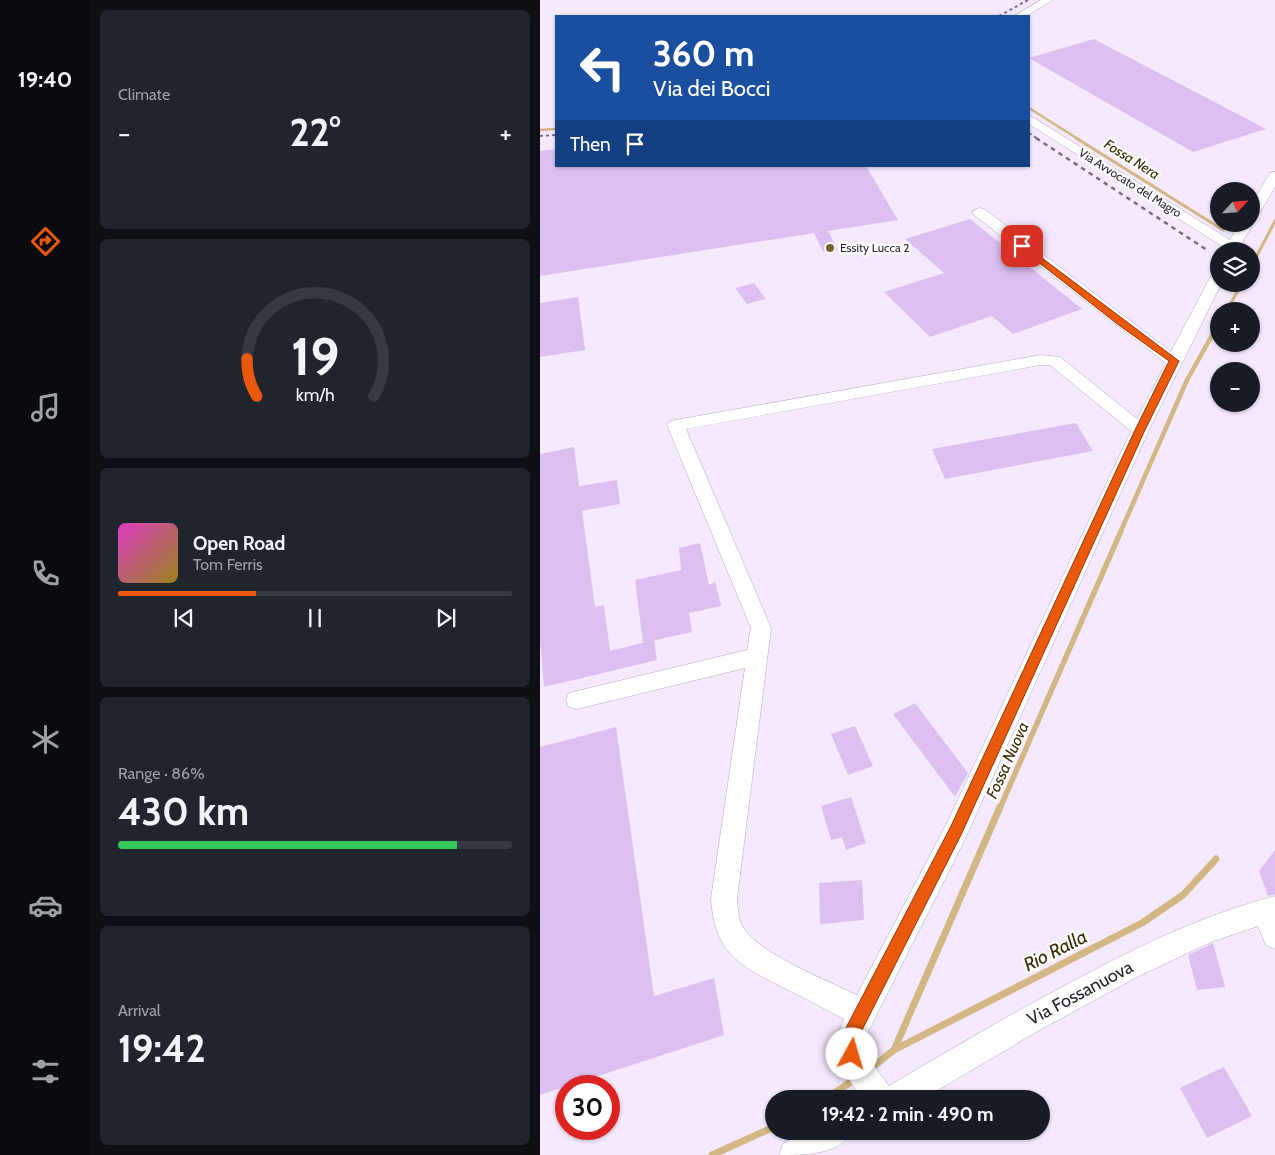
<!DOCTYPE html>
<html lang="en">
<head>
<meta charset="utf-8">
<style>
  :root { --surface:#171b24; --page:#20242c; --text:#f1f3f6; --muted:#9ea1a6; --line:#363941; --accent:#ea580c }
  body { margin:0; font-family:Cabin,sans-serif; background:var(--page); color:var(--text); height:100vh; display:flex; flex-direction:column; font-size:19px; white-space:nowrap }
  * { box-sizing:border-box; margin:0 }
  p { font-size:16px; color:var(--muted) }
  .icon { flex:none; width:28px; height:28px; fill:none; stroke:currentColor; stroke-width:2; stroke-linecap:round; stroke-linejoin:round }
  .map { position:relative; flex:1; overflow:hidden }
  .details { display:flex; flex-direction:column; gap:10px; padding:10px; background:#0d0f14; width:450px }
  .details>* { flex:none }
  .guide { position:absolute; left:15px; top:15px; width:475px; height:152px; border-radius:0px; box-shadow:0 1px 4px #0004; background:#1a4fa0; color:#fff; overflow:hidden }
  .needle { width:32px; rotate:64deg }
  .tools { position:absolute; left:670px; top:182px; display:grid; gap:10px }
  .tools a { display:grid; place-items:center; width:50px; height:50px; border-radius:50%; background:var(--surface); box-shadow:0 1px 4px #0004; font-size:25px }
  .speed { position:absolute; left:15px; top:1075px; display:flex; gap:10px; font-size:25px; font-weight:700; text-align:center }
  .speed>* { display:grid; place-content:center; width:65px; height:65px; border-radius:50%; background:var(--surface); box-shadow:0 1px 4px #0004; line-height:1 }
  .speed .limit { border:8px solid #d22; background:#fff; color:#111 }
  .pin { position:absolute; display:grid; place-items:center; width:42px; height:42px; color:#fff; margin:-21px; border-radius:10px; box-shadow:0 2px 8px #0006 }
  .me { position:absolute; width:55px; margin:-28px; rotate:6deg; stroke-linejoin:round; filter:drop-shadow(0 0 4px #0008) }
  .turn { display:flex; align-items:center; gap:18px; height:105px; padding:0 15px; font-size:22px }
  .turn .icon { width:65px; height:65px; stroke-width:2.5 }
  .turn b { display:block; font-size:35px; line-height:42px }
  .then { display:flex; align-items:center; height:48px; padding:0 15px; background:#0003; gap:10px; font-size:19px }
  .big { font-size:38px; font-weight:800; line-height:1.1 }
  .details .tile { flex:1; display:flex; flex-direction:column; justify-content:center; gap:8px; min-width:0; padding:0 18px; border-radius:8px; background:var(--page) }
  .details .dial { align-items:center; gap:0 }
  .dial svg { height:130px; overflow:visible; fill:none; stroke:var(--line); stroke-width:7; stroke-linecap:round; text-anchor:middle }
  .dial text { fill:var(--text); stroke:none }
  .song { display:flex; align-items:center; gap:15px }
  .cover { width:60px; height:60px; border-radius:8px; background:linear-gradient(135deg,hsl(310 70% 55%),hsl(50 70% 35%)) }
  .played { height:5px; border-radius:2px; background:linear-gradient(90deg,var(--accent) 35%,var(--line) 35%) }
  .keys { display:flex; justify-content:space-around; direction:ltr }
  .heat { display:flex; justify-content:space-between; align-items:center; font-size:28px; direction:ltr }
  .charge { height:8px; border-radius:4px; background:linear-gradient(90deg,#34c759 86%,var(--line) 0) }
  .trip { position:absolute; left:225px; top:1090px; width:285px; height:50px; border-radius:25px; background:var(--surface); box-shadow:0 1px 4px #0004; font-weight:800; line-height:50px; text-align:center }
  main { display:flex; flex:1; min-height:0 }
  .tab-bar { display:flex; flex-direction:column; width:90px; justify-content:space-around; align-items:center; background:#090b0e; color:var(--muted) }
  .tab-bar .icon { width:35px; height:35px }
  .tab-bar .selected { color:var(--accent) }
  .tab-bar b { font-size:22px; color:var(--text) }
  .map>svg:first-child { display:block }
</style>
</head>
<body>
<main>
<nav class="tab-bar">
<b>19:40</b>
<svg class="icon selected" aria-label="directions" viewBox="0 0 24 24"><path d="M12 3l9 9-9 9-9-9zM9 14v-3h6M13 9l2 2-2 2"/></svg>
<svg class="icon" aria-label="music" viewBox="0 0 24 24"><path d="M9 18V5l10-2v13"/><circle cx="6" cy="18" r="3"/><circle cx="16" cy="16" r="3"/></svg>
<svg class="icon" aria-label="phone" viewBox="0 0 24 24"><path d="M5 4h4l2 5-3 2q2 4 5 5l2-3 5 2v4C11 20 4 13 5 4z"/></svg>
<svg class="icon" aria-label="climate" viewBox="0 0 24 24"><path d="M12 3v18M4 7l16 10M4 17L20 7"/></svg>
<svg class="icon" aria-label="car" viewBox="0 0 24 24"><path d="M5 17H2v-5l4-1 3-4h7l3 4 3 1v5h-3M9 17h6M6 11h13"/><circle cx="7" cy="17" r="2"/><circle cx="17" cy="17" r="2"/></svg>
<svg class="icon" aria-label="filters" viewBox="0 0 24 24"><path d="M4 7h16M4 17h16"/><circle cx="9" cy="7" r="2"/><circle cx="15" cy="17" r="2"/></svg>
</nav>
<section class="details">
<div class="tile"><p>Climate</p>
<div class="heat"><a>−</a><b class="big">22°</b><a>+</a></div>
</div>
<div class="tile dial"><svg viewBox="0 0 100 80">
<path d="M14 69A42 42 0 1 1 86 69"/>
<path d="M14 69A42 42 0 0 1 8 46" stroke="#ea580c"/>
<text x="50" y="56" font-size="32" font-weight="700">19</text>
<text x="50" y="72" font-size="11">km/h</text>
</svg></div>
<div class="tile">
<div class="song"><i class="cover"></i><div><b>Open Road</b><p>Tom Ferris</p></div></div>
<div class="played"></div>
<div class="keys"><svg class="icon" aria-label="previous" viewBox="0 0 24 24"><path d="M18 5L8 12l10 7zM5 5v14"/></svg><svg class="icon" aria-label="pause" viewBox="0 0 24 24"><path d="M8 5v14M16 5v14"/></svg><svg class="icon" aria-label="next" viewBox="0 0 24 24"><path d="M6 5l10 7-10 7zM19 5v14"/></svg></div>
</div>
<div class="tile"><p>Range · 86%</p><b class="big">430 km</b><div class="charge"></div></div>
<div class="tile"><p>Arrival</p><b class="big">19:42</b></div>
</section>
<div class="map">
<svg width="735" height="1155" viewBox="0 0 735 1155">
  <rect width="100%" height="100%" fill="#f5e9fe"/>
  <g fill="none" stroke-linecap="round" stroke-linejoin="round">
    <!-- stream-far4 -->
    <path stroke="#d2b785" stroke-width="2.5" d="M 489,108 L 538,139
      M 0,130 L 16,129"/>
    <!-- stream-far3 -->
    <path stroke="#d2b785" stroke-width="3" d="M 536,138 L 683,230
      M 711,267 L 735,221
      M 686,311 L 702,284"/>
    <!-- stream-far2 -->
    <path stroke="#d2b785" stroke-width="4.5" d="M 580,533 L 647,380 L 679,323"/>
    <!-- stream-far1 -->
    <path stroke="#d2b785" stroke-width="5.5" d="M 460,808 L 581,531"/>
    <!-- stream -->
    <path stroke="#d2b785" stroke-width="7" d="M 354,1050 L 602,923 L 643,895 L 676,859
      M 330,1069 L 354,1050 L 460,807
      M 286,1099 L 315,1079
      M 172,1155 L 234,1127"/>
  </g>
  <!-- building -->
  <path fill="#ddc0f1" d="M 554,39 L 726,129 L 653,152 L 489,58 Z
    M 16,149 L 16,166 L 326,166 L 358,220 L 288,231 L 298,250 L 283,252 L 274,233 L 0,276 L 0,151 Z
    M 430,219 L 542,309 L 473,334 L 452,316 L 390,337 L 344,292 L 404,273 L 365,239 Z
    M 214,283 L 226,299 L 207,304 L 195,288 Z
    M 38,297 L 45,350 L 0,357 L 0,303 Z
    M 536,423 L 553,451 L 405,479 L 392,449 Z
    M 34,447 L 39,486 L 77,480 L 80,504 L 42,511 L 55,607 L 64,605 L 70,651 L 114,640 L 117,660 L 4,687 L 0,641 L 0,454 Z
    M 160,543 L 169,585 L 175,582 L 181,606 L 149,613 L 152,632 L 103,643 L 95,580 L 141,570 L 139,548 Z
    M 375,703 L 428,773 L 415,797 L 353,714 Z
    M 315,726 L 333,766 L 308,775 L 291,734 Z
    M 76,727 L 114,996 L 174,978 L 184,1035 L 0,1095 L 0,747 Z
    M 311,797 L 326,843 L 306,850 L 302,837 L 291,840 L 281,806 Z
    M 735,850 L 735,894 L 728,896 L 719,871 Z
    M 322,880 L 324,920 L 280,924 L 279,883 Z
    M 673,943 L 685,987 L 657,990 L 648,955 Z
    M 684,1067 L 712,1116 L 667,1138 L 640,1088 Z"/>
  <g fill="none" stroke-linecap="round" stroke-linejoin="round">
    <defs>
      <path id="minor" d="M 501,0 L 513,0 L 486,16 L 474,16 Z
        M 489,115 L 690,240 L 699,224 L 711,224 L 711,222 L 713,224 L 697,251 L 683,251 L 685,248 L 489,124 Z
        M 735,172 L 735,187 L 716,219 L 711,220 L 711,205 L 730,173 Z
        M 439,208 L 444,209 L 631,352 L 674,270 L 679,269 L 679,284 L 681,284 L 609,430 L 425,839 L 327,1034 C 323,1056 337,1069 349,1086 C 413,1048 477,1010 543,976 C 605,943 667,914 735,896 L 735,949 L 726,945 L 718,926 L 671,942 L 597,977 L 496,1032 L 383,1099 L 322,1099 C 304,1073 289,1049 304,1019 C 283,1008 263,997 242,987 C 198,964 175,953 171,899 L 205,668 L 37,709 L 29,707 L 26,700 L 29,693 L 37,691 L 207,650 L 211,628 L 127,425 L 130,421 L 501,355 L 520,357 L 597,419 L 626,363 L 434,215 L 432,212 ZM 501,365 L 510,365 L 591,431 L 407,823 L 317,995 C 288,981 221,954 204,929 C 198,920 198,909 197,899 L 231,628 L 146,429 Z
        M 267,1131 L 312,1131 C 300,1155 265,1155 239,1155 L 243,1144 Z"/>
    </defs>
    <!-- minor casing -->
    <use href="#minor" stroke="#b9a6c6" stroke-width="1"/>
    <!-- minor -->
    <use href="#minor" fill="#fff" fill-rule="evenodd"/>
    <!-- rail-far1 -->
    <path stroke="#776f7e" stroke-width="2" stroke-dasharray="3 3" stroke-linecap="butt" d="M 459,16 L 488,0
      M 489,133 L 498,139
      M 0,136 L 16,135"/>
    <!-- rail -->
    <path stroke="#776f7e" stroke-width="2.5" stroke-dasharray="4.5 4.5" stroke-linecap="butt" d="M 496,138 L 667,250"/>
  </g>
  <!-- route -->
  <path fill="#ea580c" stroke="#983908" d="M 482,243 L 639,361 L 605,430 L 421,835 L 320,1034 L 320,1054 L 317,1060 L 312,1062 L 306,1060 C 301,1048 303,1037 307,1026 L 411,826 L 595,430 L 629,361 L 580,326 L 479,247 L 478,246 Z"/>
  <!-- markers -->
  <circle fill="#786030" stroke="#fcfcfc" stroke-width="2" cx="290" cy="248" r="5"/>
  <g text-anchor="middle" stroke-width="5" stroke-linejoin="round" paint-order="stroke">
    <!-- far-street labels -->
    <g font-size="12" fill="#2e2733" stroke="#fcfcfc">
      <text transform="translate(590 183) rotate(32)" y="4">Via Avvocato del Magro</text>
    </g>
    <!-- far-poi labels -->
    <g font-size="12" fill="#2e2733" stroke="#fcfcfc" text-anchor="start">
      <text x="300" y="252">Essity Lucca 2</text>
    </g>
    <!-- far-water labels -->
    <g font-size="14" font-style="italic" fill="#3c2a00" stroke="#fcfcfc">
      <text transform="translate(592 159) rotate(32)" y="5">Fossa Nera</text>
    </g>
    <!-- water labels -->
    <g font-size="16" font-style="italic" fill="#3c2a00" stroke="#fcfcfc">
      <text transform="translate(467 760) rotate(-66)" y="6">Fossa Nuova</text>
    </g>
    <!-- near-street labels -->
    <g font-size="18" fill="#2e2733" stroke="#fcfcfc">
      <text transform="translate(540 993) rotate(-28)" y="6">Via Fossanuova</text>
    </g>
    <!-- near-water labels -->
    <g font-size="19" font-style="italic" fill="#3c2a00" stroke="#fcfcfc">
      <text transform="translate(515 950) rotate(-27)" y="7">Rio Ralla</text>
    </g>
  </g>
</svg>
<div class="tools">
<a><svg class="needle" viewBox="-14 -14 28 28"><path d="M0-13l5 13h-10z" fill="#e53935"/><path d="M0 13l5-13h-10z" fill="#9ea1a6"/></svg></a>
<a><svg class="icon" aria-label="layers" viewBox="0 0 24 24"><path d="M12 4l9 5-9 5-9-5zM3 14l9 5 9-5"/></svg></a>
<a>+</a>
<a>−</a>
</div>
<div class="speed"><div class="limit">30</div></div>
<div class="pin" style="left:482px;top:246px;background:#d93025"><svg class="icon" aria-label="arrive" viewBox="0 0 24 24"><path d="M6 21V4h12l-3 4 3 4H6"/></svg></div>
<svg class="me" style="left:312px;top:1054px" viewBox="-20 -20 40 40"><circle r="19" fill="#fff"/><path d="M0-13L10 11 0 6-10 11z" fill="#ea580c"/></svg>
<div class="trip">19:42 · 2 min · 490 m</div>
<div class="guide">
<div class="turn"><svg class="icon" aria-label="left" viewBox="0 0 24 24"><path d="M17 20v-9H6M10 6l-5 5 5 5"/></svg><div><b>360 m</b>Via dei Bocci</div></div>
<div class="then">Then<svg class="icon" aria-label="arrive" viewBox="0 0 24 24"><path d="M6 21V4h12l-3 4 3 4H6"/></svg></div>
</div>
</div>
</main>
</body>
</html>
